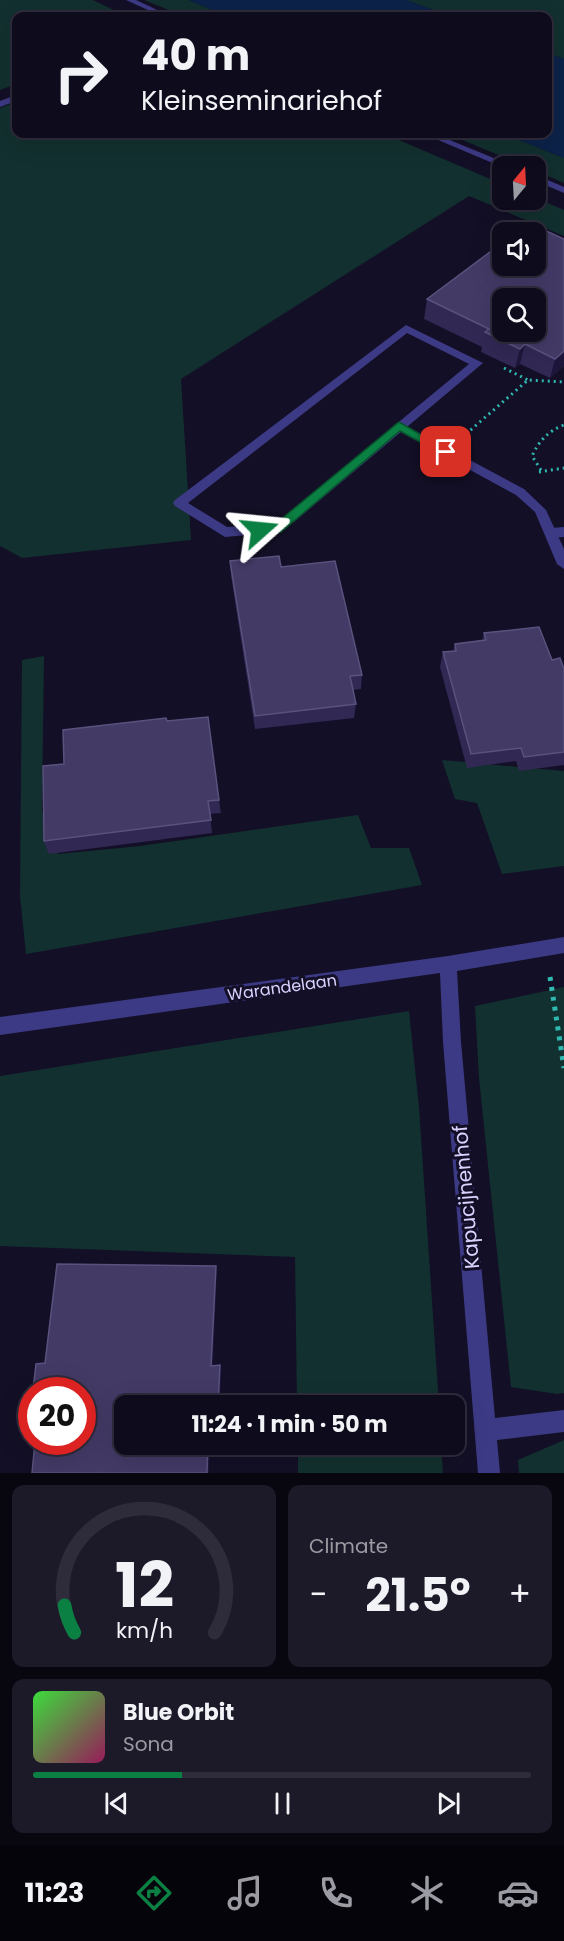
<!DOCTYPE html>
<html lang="en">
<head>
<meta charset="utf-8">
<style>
  :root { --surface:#0e0b1c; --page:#1c1929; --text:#f1f3f6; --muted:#9b9ba3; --line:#2e2b3b; --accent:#0b8043 }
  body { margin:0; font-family:Poppins,sans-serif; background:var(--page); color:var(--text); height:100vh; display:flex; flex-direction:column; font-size:22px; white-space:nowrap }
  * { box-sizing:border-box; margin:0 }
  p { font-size:20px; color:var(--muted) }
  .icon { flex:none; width:33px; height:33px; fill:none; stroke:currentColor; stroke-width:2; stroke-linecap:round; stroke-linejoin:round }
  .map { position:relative; height:1473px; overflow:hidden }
  .panel { display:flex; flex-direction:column; gap:12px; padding:12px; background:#08060f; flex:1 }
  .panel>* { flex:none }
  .guide { position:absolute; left:12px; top:12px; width:540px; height:126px; border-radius:12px; box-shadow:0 6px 24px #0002,0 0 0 2px var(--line); background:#0e0b1c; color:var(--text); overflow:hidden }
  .needle { width:39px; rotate:18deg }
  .fabs { position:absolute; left:492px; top:156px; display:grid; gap:12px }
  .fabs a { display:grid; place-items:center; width:54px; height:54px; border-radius:12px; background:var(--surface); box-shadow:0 6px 24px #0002,0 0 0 2px var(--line); font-size:30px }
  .speed { position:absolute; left:18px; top:1377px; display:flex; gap:12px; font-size:30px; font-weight:700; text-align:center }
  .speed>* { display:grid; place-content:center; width:78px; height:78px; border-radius:50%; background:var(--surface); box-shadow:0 6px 24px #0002,0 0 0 2px var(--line); line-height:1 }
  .speed .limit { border:9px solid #d22; background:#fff; color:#111 }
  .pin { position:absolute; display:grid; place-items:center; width:51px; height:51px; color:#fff; margin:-26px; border-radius:12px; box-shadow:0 3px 9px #0006 }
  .me { position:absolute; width:66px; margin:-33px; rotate:72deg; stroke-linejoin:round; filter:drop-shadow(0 0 4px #0008) }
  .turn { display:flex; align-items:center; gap:21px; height:126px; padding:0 30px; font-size:27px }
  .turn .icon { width:78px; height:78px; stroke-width:2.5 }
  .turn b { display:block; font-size:42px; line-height:51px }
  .big { font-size:45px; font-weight:700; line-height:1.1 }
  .panel .card { flex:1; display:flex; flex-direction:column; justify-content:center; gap:9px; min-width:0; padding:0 21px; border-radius:12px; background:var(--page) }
  .panel .dial { align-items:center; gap:0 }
  .dial svg { height:156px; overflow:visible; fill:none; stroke:var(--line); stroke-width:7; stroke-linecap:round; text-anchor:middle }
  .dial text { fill:var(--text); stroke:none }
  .song { display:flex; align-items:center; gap:18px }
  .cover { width:72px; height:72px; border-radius:9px; background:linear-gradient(135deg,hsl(120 70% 55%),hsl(330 70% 35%)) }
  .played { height:6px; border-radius:3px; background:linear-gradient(90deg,var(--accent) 30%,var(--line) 30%) }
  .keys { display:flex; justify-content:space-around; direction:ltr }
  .heat { display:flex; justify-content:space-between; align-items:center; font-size:33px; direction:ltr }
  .panel .tiles { flex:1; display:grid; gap:12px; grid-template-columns:1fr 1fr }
  .card:last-child { grid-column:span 2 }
  .trip { position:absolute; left:114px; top:1395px; width:351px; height:60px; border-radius:12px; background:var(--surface); box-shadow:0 6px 24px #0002,0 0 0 2px var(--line); font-weight:700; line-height:60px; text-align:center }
  .dock { display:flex; height:96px; justify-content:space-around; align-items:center; background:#06040b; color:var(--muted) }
  .dock .icon { width:42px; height:42px }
  .dock .active { color:var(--accent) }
  .dock b { font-size:27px; color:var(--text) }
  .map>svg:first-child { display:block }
</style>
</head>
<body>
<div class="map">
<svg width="564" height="1473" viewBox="0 0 564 1473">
  <rect width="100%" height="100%" fill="#130f26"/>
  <!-- green -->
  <path fill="#12302f" d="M 0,0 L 93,0 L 126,16 L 16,16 L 16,84 L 0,90 Z
    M 144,0 L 189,0 L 227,16 L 183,16 Z
    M 406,0 L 564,0 L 564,59 L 548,53 L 548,16 L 450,16 Z
    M 16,102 L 16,134 L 385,134 L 502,184 L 502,200 L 536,198 L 564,210 L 564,236 L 469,196 L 181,379 L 191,540 L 22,558 L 0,546 L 0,108 Z
    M 448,134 L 505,134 L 564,158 L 564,183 L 536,171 L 536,166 L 525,166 Z
    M 44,656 L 42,811 L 58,854 L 140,846 L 358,815 L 371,848 L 409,848 L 422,885 L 26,954 L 20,896 L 22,660 Z
    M 442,760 L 564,771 L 564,866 L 502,874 L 477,803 L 455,799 Z
    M 564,987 L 564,1393 L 557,1394 L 511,1387 L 479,1078 L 475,1006 Z
    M 409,1011 L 419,1107 L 439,1405 L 297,1405 L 295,1257 L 0,1246 L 0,1076 Z
    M 564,1440 L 564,1473 L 519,1473 L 518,1460 Z
    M 298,1445 L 441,1445 L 443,1473 L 298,1473 Z"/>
  <!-- water -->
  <path fill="#0c2248" d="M 189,0 L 406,0 L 450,16 L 227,16 Z
    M 548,53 L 564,59 L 564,158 L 505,134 L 548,134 Z"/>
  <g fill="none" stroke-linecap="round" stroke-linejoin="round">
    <!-- path-far1 -->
    <path stroke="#2fb8b0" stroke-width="3" stroke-dasharray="2 4" stroke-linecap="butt" d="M 504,368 L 528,380
      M 466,434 L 528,380 L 564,382
      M 541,470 L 532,456 C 539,441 548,431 564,425
      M 539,472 L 564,468"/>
    <!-- path -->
    <path stroke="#2fb8b0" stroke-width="5" stroke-dasharray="4 6" stroke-linecap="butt" d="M 550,977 L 564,1068"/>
    <!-- service -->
    <path fill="#3d3a85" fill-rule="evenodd" d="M 406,325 L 483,363 L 282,532 L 225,537 L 175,506 L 173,503 L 175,500 ZM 407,333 L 469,364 L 274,525 L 227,527 L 188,503 Z
      M 564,527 L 564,537 L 551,538 L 545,533 L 551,528 Z"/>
    <!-- minor -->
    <path fill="#3d3a85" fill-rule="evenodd" d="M 16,95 L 16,101 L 0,107 L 0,101 Z
      M 399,422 L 524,489 L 546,510 L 564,549 L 564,569 L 557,564 L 535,512 L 516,495 L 395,429 L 393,426 Z
      M 564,937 L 564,953 L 457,971 L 461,1042 L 495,1418 L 564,1410 L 564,1432 L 497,1440 L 500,1473 L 478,1473 L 443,1042 L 440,973 L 0,1035 L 0,1017 L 448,956 Z"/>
    <!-- tertiary -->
    <path fill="#3d3a85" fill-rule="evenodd" d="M 126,0 L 136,0 L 170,16 L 161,16 Z
      M 424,134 L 435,134 L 513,166 L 502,167 Z
      M 536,175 L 564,187 L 564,193 L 536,181 Z"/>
  </g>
  <!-- wall -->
  <path fill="#312854" d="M 564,239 L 564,366 L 550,378 L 520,364 L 515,368 L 481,352 L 482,347 L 424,319 L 427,299 Z
    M 230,561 L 281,567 L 362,675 L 361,689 L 353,690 L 356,704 L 354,718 L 255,729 L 231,576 Z
    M 484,633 L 552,660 L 564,669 L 564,765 L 519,771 L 516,761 L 467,768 L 440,667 L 443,652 L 453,651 L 455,644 L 482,641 Z
    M 167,721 L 219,800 L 221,813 L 210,814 L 212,833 L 49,854 L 44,841 L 64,764 Z"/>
  <!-- shaded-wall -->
  <path fill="#1d163a" d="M 525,344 L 520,364 L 515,368 L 520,349 Z
    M 564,351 L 564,366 L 550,378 L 555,359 Z
    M 216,1266 L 217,1270 L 213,1367 L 211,1366 Z
    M 220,1365 L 221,1366 L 220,1406 L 218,1406 Z
    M 208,1444 L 210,1444 L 209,1473 L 207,1473 Z"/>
  <!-- building -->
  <path fill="#433a66" stroke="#5a527e" stroke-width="1.5" fill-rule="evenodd" d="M 529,223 L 564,239 L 564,351 L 555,359 L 525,344 L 520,349 L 485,332 L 489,329 L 427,299 L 502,243 L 502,266 L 536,266 L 536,232 L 516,232 ZM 502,298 L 536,298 L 536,332 L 502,332 Z
    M 279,556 L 281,567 L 335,561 L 362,675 L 350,676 L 356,704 L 255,716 L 230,561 Z
    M 539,627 L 552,660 L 560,658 L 564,669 L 564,752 L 524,757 L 521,748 L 471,754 L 443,652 L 456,651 L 455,644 L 486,640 L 484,633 Z
    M 208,717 L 219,800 L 208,801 L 211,820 L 44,841 L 43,766 L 64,764 L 63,730 L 166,718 L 167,721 Z
    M 57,1264 L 216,1266 L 211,1366 L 220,1365 L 218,1406 L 124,1406 L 124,1444 L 208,1444 L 207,1473 L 32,1473 L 35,1442 L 82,1442 L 82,1390 L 33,1390 L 36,1364 L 45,1363 Z"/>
  <!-- route -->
  <path fill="#0b8043" stroke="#07532c" stroke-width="1.5" d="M 399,422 L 451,452 L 446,455 L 442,454 L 400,431 L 281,532 L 256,533 L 256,527 L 274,525 Z"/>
  <g text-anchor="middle" stroke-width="6" stroke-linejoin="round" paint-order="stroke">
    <!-- street labels -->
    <g font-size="16" fill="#d9d4ff" stroke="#130f26">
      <text transform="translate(282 987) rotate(-8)" y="6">Warandelaan</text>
    </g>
    <!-- near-street labels -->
    <g font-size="20" fill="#d9d4ff" stroke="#130f26">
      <text transform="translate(466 1197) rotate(-95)" y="7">Kapucijnenhof</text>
    </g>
  </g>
</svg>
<div class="fabs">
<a><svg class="needle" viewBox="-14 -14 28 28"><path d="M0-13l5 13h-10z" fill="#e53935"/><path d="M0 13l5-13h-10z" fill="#9b9ba3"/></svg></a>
<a><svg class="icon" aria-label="sound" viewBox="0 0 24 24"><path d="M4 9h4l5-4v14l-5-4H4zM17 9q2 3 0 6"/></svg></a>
<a><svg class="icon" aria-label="search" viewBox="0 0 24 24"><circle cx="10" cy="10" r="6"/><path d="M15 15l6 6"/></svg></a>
</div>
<div class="speed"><div class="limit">20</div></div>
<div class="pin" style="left:446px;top:452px;background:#d93025"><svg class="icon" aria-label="arrive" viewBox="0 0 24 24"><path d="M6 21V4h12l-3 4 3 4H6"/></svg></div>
<svg class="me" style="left:260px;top:530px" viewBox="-20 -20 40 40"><path d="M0-17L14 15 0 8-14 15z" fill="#0b8043" stroke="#fff" stroke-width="4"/></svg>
<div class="trip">11:24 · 1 min · 50 m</div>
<div class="guide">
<div class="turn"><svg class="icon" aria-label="right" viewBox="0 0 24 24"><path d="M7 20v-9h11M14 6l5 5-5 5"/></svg><div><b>40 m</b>Kleinseminariehof</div></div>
</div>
</div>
<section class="panel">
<div class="tiles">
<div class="card dial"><svg viewBox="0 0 100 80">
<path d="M14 69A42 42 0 1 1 86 69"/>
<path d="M14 69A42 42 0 0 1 9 55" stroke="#0b8043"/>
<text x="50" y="56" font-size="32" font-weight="700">12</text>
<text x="50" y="72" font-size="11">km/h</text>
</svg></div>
<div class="card"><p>Climate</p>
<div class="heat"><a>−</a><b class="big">21.5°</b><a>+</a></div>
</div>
<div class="card">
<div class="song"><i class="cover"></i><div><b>Blue Orbit</b><p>Sona</p></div></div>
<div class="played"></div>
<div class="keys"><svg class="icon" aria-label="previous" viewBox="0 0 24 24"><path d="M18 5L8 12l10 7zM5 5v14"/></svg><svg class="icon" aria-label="pause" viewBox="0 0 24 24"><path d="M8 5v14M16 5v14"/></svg><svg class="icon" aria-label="next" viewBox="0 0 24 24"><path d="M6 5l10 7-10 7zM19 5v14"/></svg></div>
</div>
</div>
</section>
<nav class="dock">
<b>11:23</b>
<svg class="icon active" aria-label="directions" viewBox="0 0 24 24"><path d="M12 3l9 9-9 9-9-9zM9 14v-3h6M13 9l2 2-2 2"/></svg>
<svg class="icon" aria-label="music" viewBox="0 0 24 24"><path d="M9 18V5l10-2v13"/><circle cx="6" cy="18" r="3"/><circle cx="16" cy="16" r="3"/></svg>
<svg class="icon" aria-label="phone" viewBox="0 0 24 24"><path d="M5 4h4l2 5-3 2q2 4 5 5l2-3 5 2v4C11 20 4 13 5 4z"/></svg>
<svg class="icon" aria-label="climate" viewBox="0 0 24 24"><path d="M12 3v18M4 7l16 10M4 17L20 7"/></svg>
<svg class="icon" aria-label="car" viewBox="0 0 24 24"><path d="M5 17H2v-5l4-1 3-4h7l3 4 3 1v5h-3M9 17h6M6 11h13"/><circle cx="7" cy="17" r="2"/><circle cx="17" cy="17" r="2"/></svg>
</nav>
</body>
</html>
